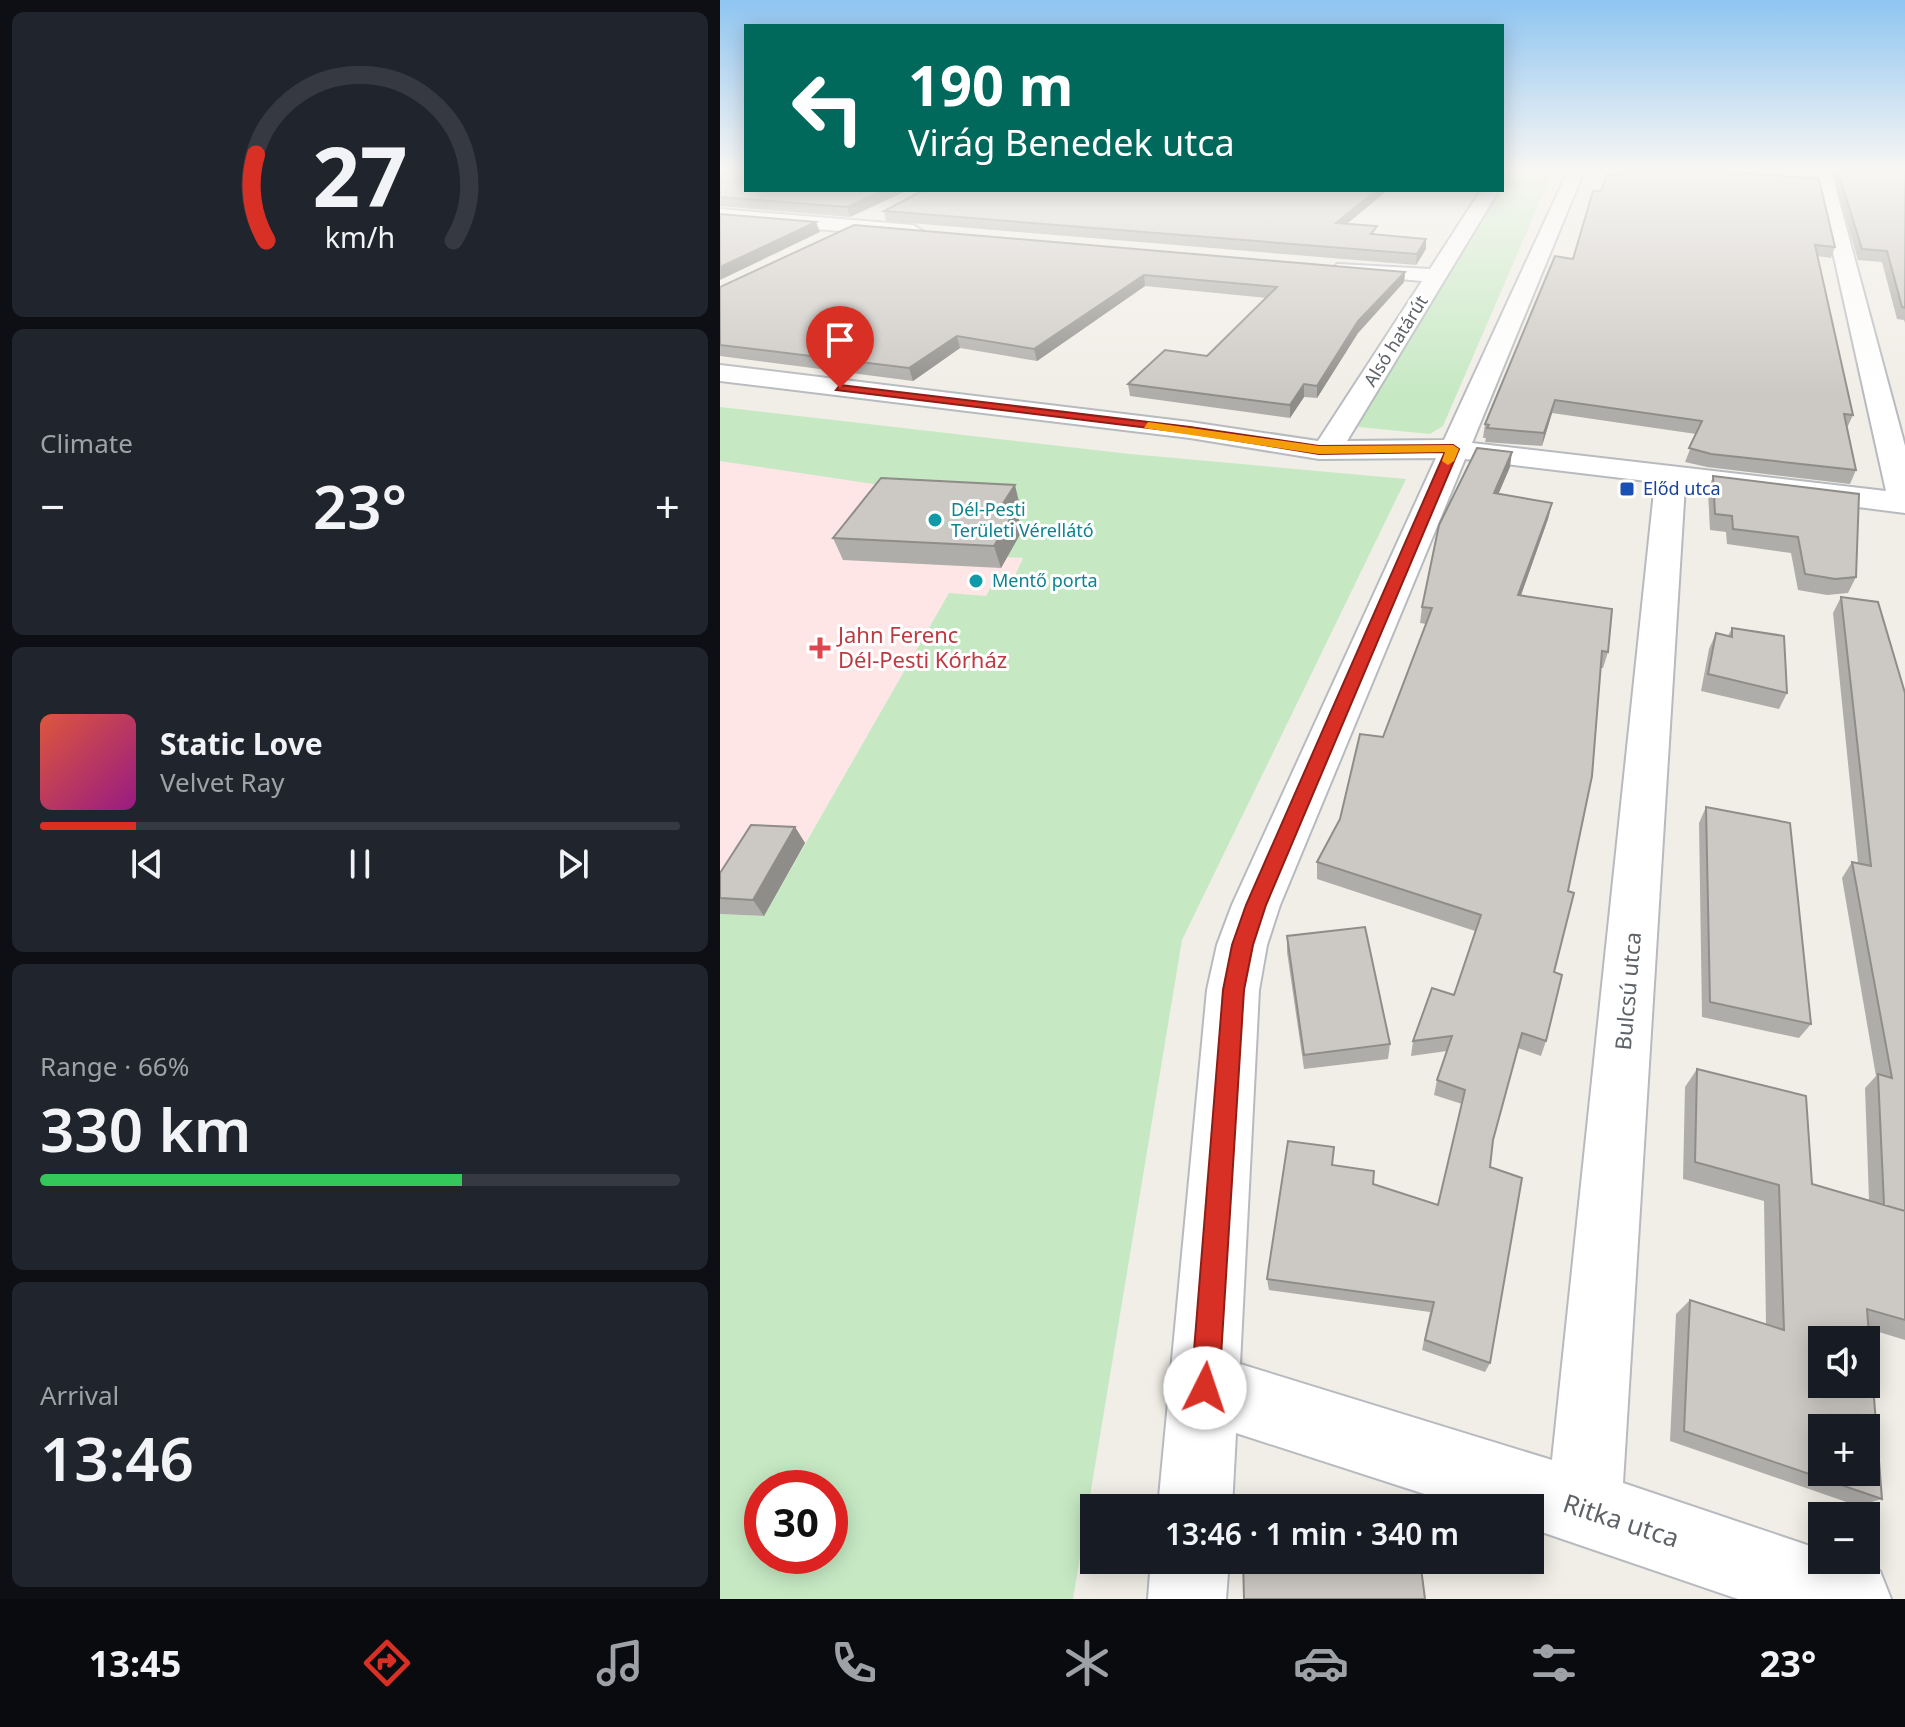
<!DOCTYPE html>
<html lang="en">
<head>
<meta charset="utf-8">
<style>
  :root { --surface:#171b24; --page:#20242c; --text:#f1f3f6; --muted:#9ea1a6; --line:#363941; --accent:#d93025 }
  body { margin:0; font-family:"Noto Sans",sans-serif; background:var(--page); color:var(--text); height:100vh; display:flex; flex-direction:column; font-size:30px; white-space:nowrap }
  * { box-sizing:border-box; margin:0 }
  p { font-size:26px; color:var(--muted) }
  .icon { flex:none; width:44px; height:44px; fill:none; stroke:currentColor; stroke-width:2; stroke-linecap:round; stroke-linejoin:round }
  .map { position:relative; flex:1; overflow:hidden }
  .side { display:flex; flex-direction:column; gap:12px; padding:12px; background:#0d0f14; width:720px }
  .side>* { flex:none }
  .top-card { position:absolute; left:24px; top:24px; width:760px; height:168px; border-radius:0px; box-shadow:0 4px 20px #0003; background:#00695c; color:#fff; overflow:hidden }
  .controls { position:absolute; left:1088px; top:1326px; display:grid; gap:16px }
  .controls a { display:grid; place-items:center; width:72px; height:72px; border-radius:0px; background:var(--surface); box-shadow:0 4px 20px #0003; font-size:40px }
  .speed { position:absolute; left:24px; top:1470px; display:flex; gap:16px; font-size:40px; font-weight:700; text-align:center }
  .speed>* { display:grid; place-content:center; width:104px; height:104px; border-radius:50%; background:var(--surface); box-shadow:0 4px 20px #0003; line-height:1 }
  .speed .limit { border:12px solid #d22; background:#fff; color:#111 }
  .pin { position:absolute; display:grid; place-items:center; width:68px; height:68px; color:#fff; margin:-82px -34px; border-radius:50% 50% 50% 0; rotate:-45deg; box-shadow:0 0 8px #0007 }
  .pin .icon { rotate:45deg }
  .me { position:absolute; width:88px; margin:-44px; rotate:4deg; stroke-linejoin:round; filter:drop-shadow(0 0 6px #0008) }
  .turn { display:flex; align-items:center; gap:28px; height:168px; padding:0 32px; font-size:36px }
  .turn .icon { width:104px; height:104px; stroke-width:2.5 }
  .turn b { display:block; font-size:56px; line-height:68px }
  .big { font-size:60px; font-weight:600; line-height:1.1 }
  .side .widget { flex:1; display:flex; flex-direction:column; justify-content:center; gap:12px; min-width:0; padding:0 28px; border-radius:12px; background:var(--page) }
  .side .dial { align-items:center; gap:0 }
  .dial svg { height:208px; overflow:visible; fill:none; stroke:var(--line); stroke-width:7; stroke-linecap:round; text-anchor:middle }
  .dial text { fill:var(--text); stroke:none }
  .song { display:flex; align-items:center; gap:24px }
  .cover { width:96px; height:96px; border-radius:12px; background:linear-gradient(135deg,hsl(10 70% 55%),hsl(310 70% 35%)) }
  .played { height:8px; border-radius:4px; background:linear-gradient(90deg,var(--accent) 15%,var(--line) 15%) }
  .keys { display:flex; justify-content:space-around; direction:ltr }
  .heat { display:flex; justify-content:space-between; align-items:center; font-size:44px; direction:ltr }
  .charge { height:12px; border-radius:6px; background:linear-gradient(90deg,#34c759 66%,var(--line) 0) }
  .trip { position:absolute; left:360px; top:1494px; width:464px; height:80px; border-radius:0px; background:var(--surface); box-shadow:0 4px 20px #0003; font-weight:600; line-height:80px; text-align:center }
  .tab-bar { display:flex; height:128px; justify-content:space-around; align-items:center; background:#090b0e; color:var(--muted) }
  .tab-bar .icon { width:56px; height:56px }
  .tab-bar .active { color:var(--accent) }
  .tab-bar b { font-size:36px; color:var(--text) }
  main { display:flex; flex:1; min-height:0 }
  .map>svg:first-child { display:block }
</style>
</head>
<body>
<main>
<section class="side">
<div class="widget dial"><svg viewBox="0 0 100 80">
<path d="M14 69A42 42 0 1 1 86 69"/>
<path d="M14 69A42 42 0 0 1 10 36" stroke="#d93025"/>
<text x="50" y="56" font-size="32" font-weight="700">27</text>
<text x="50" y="72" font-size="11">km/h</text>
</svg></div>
<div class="widget"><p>Climate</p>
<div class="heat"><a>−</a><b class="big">23°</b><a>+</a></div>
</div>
<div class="widget">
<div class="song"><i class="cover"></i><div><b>Static Love</b><p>Velvet Ray</p></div></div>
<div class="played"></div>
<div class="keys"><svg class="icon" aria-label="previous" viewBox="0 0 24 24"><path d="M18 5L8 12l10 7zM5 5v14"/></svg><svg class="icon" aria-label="pause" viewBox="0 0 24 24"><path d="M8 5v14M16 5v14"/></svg><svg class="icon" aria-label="next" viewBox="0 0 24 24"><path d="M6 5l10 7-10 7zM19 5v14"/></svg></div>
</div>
<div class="widget"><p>Range · 66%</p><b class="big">330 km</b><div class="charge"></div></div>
<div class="widget"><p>Arrival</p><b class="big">13:46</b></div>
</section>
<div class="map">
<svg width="1185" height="1599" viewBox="0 0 1185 1599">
  <rect width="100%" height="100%" fill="#f1eee7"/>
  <!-- medical -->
  <path fill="#fde6e5" d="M 0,461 L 300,506 L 302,531 L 287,556 L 303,557 L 294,579 L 266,596 L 229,594 L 171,700 L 85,843 L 0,914 Z"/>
  <!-- green -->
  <path fill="#c6e9c3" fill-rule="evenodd" d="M 785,171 L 833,171 L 723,426 L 710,434 L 639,427 L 639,420 L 774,190 L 782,190 Z
    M 0,407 L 410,454 L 686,479 L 462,940 L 353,1599 L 0,1599 L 0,914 L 44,916 L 229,593 L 266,596 L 276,578 L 294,578 L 303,558 L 287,557 L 301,532 L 286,530 L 300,506 L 0,461 ZM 42,1488 L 110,1488 L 110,1556 L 42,1556 Z"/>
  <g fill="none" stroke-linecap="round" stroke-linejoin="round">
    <defs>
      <path id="minor" d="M 848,171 L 864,171 L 752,443 L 1166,491 L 1095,171 L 1111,171 L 1185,446 L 1185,513 L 965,485 L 903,1483 L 1102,1550 L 1102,1560 L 1133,1560 L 1160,1571 L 1171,1599 L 1018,1599 L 810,1528 L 810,1508 L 748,1508 L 516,1433 L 512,1508 L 438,1508 L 487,990 L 497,945 L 512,905 L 716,458 L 599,459 L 470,438 L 0,381 L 0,365 L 470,422 L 598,441 L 702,281 L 624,274 L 614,268 L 617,264 L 710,269 L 761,190 L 779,190 L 627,441 L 724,440 ZM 745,459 L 935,482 L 832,1460 L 520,1364 L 539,990 L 547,945 L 560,905 Z
        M 0,209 L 193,225 L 203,231 L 193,237 L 0,221 Z
        M 431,1560 L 509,1560 L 506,1599 L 428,1599 Z"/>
    </defs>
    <!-- minor casing -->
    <use href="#minor" stroke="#b7babe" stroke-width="4"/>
    <!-- minor -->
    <use href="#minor" fill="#fff" fill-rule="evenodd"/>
  </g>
  <!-- wall -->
  <path fill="#afada9" d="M 0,171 L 26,190 L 188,190 L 130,217 L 0,206 Z
    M 1112,171 L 1185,171 L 1185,323 L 1184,320 L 1177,319 L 1162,262 L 1138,260 Z
    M 873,191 L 1115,247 L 1111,258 L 1097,256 L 1133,415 L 1127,428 L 1136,470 L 1130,484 L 987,467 L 965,462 L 976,434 L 832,413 L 822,446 L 765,442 L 766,438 L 763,438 L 765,424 L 853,259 Z
    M 164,211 L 627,224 L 656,234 L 706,239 L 706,249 L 696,265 L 166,221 Z
    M 134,225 L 685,272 L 684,282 L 638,333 L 597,398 L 584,397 L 570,418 L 410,396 L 408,384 L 487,356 L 547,298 L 425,286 L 317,361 L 240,348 L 193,381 L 0,356 L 0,287 Z
    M 790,467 L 778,494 L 832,503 L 828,519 L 801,595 L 888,652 L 883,668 L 881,668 L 848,891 L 834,972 L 826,1041 L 821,1056 L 798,1048 L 773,1140 L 770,1167 L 770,1363 L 765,1372 L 702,1350 L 710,1312 L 549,1290 L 547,1279 L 613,1165 L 653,1184 L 718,1205 L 742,1104 L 714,1095 L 717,1080 L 727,1051 L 691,1056 L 693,1041 L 734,995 L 755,931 L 597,879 L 597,862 L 663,737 L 706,624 L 700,623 L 702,607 Z
    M 993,476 L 1136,577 L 1128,593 L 1107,595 L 1078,590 L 1071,553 L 1007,544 L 1006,532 L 990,530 L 988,491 Z
    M 300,506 L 297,512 L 302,531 L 281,568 L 123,560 L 113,538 Z
    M 1121,597 L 1185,693 L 1185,1340 L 1149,1329 L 1162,1499 L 1138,1506 L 950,1441 L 956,1314 L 970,1300 L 1046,1324 L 1044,1201 L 963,1179 L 965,1087 L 977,1069 L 1092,1184 L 1149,1200 L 1145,1088 L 1156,1076 L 1122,878 L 1132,862 L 1138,863 L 1113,613 Z
    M 1012,628 L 1067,693 L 1059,709 L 981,691 L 989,649 L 996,633 L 1008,636 Z
    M 986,807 L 1091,1024 L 1079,1038 L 982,1017 L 979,823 Z
    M 75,827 L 85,843 L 44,916 L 0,914 L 0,873 Z
    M 567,936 L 670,1044 L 668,1059 L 584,1069 L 567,952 Z"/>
  <!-- shaded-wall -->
  <path fill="#8f8d89" d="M 165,190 L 188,190 L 130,217 L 127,207 Z
    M 657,190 L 668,190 L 616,233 L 616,223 Z
    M 96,222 L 100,232 L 0,280 L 0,267 Z
    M 706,239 L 706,249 L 696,265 L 697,254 Z
    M 685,272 L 684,282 L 638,333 L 597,398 L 597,386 L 638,321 Z
    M 424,275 L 425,286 L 317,361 L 314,349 Z
    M 237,336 L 240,348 L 193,381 L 189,368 Z
    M 584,384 L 584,397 L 570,418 L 570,405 Z
    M 835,400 L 832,413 L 822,446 L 824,433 Z
    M 792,452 L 790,467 L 772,509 L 774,493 Z
    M 295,485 L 300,506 L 297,512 L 302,531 L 281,568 L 274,546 L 280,508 Z
    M 832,503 L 828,519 L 795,612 L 798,595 Z
    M 75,827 L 85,843 L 44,916 L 33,900 Z"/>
  <!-- building -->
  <path fill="#ccc9c4" stroke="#8f8d89" stroke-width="2" fill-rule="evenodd" d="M 0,171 L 26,171 L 26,190 L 165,190 L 127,207 L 0,197 Z
    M 900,171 L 1004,171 L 1099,179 L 1115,247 L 1095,245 L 1133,415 L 1124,414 L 1136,470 L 991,454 L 969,448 L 982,421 L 835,400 L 824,433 L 767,428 L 769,425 L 765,424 L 835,256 L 853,259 L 873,191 L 881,191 L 887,174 L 898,175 Z
    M 1118,171 L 1185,171 L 1185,308 L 1182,307 L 1167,251 L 1142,249 Z
    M 204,190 L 657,190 L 616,223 L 657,226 L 651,234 L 706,239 L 697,254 L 164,211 Z
    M 0,214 L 96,222 L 0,267 Z
    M 134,225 L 685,272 L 638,321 L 597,386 L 584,384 L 570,405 L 408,384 L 445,350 L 487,356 L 557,287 L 424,275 L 314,349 L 237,336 L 189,368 L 0,345 L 0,287 Z
    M 757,448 L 792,452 L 774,493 L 832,503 L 798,595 L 892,609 L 888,652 L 882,651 L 872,776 L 848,891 L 854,893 L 834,972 L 842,975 L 826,1041 L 802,1033 L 773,1140 L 770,1167 L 802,1178 L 770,1363 L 705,1340 L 714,1302 L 547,1279 L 568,1141 L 614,1147 L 612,1165 L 654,1171 L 653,1184 L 718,1205 L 745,1090 L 717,1080 L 732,1036 L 693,1041 L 712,988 L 734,995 L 761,915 L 597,862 L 620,819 L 640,734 L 663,737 L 712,608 L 702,607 L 719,525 Z
    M 993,476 L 1139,494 L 1136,577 L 1115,579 L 1085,574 L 1078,537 L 1013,529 L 1012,516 L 995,514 Z
    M 161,478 L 295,485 L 280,508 L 296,509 L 274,546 L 113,538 Z
    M 1121,597 L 1158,602 L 1185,693 L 1185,1211 L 1164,1205 L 1158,1074 L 1172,1078 L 1132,862 L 1151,866 Z
    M 1012,628 L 1064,636 L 1067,693 L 988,674 L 996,633 L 1012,637 Z
    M 986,807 L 1070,823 L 1091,1024 L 990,1002 Z
    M 31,825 L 75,827 L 33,900 L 0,898 L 0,873 Z
    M 645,927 L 670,1044 L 584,1055 L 567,936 Z
    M 977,1069 L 1086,1096 L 1092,1184 L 1185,1211 L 1185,1320 L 1147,1309 L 1162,1499 L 964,1431 L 970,1300 L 1064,1330 L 1059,1185 L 975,1162 ZM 1102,1340 L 1146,1340 L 1146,1384 L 1102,1384 ZM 1102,1428 L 1146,1428 L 1146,1472 L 1102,1472 Z
    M 523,1560 L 700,1560 L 705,1599 L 524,1599 Z"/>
  <!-- sky -->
  <linearGradient id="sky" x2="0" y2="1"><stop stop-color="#8fc5f1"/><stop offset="0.43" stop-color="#f9f7f4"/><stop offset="1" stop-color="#f9f7f4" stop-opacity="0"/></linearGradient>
  <rect width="1185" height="395" fill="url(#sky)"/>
  <!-- route -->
  <path fill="#d93025" stroke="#8d1f18" stroke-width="2" d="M 120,385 L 470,427 L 599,446 L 733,445 L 739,449 L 546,905 L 533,945 L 524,990 L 499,1388 L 495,1398 L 485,1402 L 475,1398 L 471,1388 L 503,990 L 512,945 L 526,905 L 725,452 L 599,454 L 470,433 L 116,390 Z"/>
  <!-- slow -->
  <path fill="#f59e0b" d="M 428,422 L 599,446 L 733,445 L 739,449 L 734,461 L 728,465 L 722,461 L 725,452 L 599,454 L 424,428 Z"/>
  <!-- markers -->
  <rect fill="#1a4fb4" stroke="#fff" stroke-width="3" x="899" y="481" width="16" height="16" rx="4"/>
  <g fill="#0f9aa8" stroke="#fff" stroke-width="3">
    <circle cx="215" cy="520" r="8"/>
    <circle cx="256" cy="581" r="8"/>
  </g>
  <path fill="#e0444e" stroke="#fff" stroke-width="3" d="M96 636h8v8h8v8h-8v8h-8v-8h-8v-8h8z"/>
  <g text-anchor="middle" stroke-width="6" stroke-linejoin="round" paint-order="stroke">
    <!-- far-street labels -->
    <g font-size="18" fill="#5e6368" stroke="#fff">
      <text transform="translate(676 341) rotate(-58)" y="6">Alsó határút</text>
    </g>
    <!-- far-transit labels -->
    <g font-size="18" fill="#164399" stroke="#fff" text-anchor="start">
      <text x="923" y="495">Előd utca</text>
    </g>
    <!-- far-culture labels -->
    <g font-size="18" fill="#0d838f" stroke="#fff" text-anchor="start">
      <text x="231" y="516">Dél-Pesti<tspan x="231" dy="21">Területi Vérellátó</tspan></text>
      <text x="272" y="587">Mentő porta</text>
    </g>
    <!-- health labels -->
    <g font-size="22" fill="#be3a42" stroke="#fff" text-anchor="start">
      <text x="118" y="643">Jahn Ferenc<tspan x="118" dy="25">Dél-Pesti Kórház</tspan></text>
    </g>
    <!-- street labels -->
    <g font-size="22" fill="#5e6368" stroke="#fff">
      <text transform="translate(908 991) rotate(-85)" y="8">Bulcsú utca</text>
    </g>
    <!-- near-street labels -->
    <g font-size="26" fill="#5e6368" stroke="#fff">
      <text transform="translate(901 1521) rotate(18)" y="9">Ritka utca</text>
    </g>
  </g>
</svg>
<div class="controls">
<a><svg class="icon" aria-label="sound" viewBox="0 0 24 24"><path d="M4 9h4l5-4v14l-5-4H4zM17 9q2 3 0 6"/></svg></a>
<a>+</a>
<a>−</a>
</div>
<div class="speed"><div class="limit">30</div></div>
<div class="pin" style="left:120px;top:388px;background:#d93025"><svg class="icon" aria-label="arrive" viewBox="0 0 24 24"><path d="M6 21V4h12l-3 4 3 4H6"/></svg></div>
<svg class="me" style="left:485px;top:1388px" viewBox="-20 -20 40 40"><circle r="19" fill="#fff"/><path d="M0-13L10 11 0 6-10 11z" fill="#d93025"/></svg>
<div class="trip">13:46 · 1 min · 340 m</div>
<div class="top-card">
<div class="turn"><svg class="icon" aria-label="left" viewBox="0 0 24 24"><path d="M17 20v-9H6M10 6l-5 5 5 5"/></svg><div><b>190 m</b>Virág Benedek utca</div></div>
</div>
</div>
</main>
<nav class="tab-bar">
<b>13:45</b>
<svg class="icon active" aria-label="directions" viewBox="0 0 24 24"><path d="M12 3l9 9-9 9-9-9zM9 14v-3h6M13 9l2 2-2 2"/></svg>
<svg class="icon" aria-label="music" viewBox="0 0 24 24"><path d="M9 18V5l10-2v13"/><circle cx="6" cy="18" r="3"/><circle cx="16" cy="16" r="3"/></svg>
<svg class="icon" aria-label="phone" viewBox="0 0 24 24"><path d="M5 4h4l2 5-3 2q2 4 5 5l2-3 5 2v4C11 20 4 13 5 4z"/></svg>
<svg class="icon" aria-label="climate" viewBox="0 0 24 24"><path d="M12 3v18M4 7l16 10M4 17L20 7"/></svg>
<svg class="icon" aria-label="car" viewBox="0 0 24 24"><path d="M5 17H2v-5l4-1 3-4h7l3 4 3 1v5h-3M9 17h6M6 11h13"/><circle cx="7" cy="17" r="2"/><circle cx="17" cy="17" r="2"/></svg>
<svg class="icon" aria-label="filters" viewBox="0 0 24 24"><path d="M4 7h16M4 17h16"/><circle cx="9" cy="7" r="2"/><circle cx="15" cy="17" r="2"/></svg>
<b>23°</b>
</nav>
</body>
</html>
